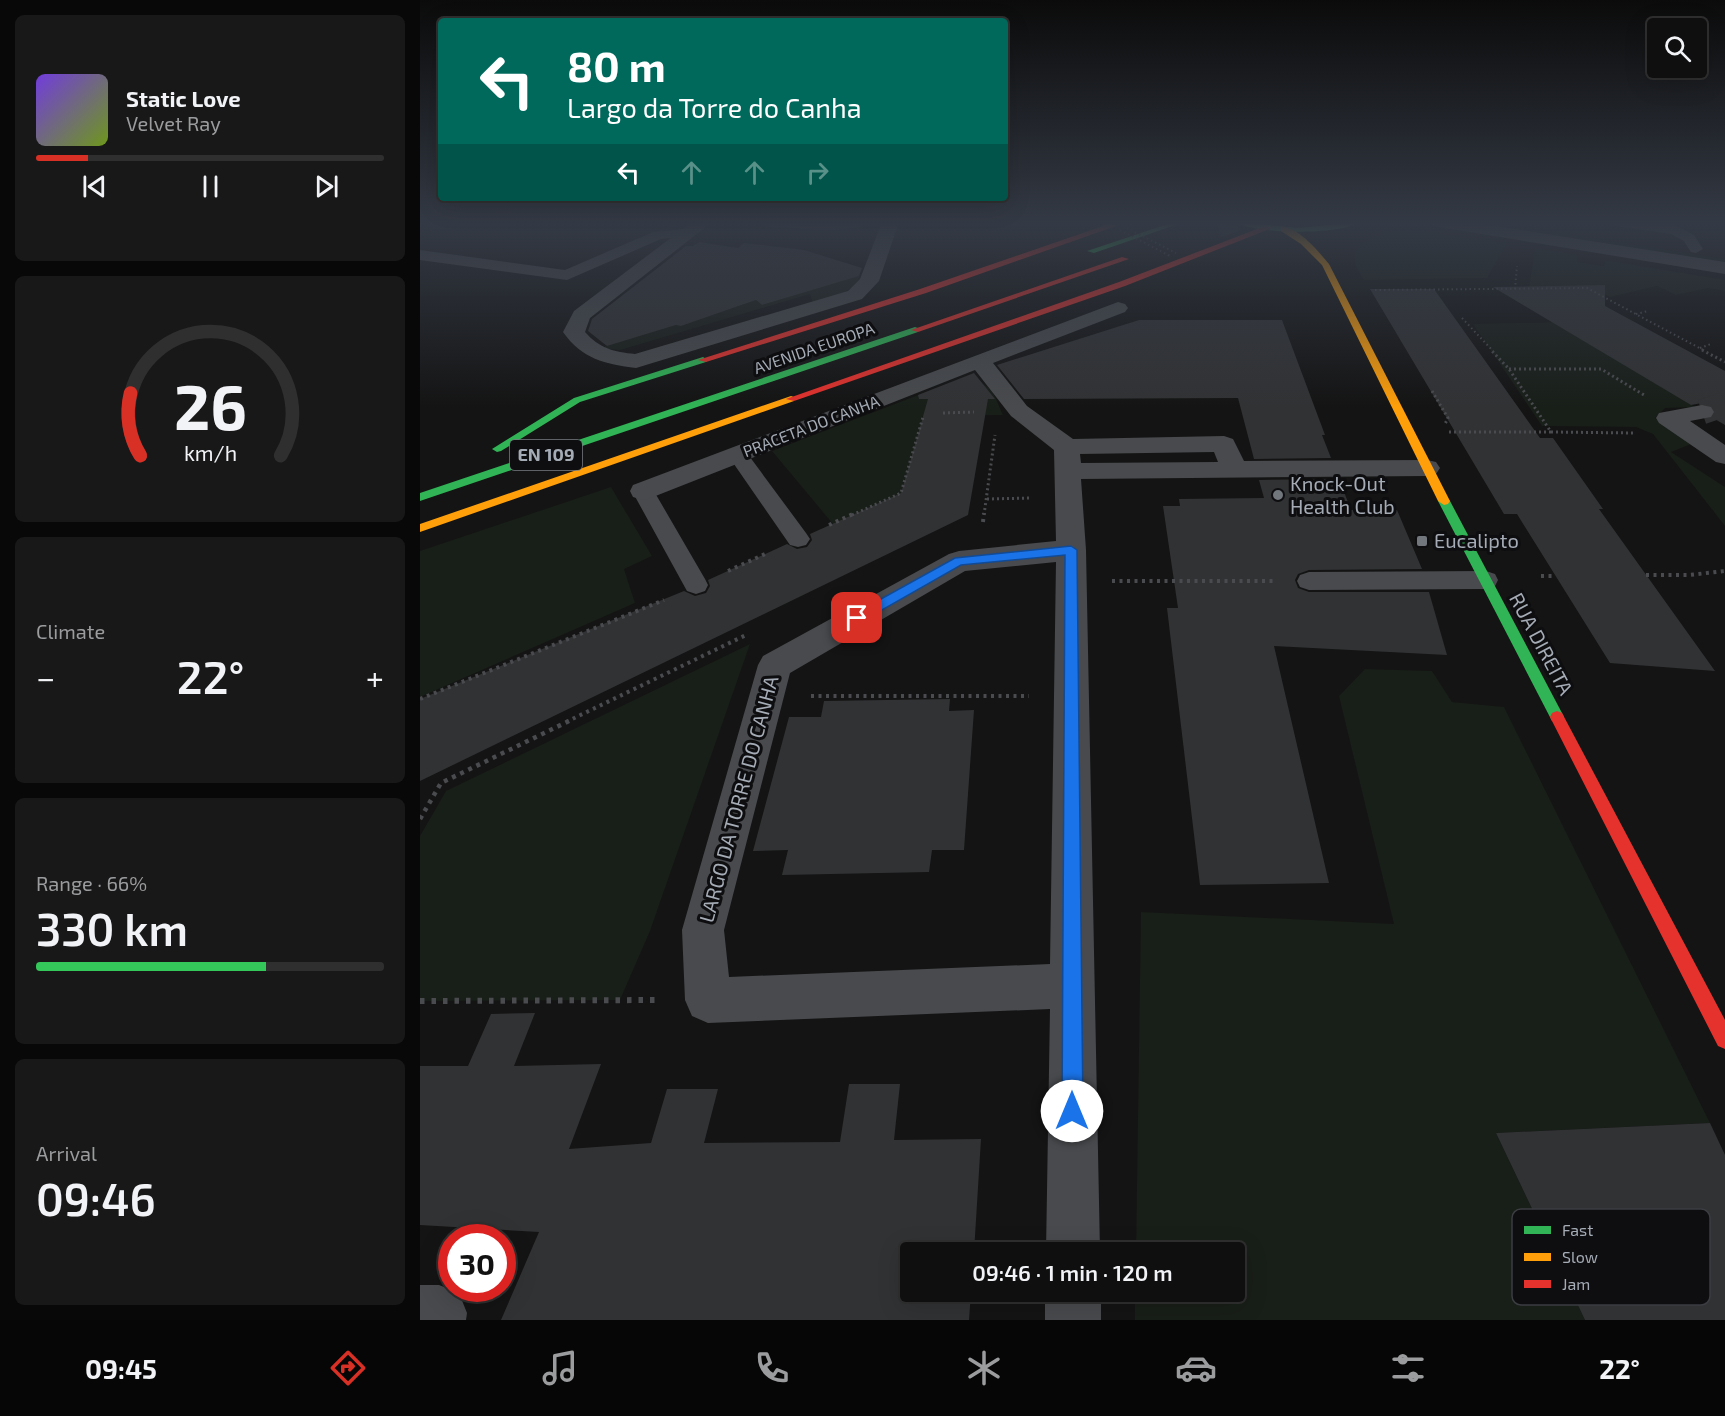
<!DOCTYPE html>
<html lang="en">
<head>
<meta charset="utf-8">
<style>
  :root { --surface:#0f0f0f; --page:#181818; --text:#f1f3f6; --muted:#9b9c9e; --line:#2f2f2f; --accent:#d93025 }
  body { margin:0; font-family:"Exo 2",sans-serif; background:var(--page); color:var(--text); height:100vh; display:flex; flex-direction:column; font-size:22px; white-space:nowrap }
  * { box-sizing:border-box; margin:0 }
  p { font-size:20px; color:var(--muted) }
  .icon { flex:none; width:33px; height:33px; fill:none; stroke:currentColor; stroke-width:2; stroke-linecap:round; stroke-linejoin:round }
  .map { position:relative; flex:1; overflow:hidden }
  .sheet { display:flex; flex-direction:column; gap:15px; padding:15px; background:#080808; width:420px }
  .sheet>* { flex:none }
  .guide { position:absolute; left:18px; top:18px; width:570px; height:183px; border-radius:6px; box-shadow:0 6px 24px #0002,0 0 0 2px var(--line); background:#00695c; color:#fff; overflow:hidden }
  .tools { position:absolute; left:1227px; top:18px; display:grid; gap:12px }
  .tools a { display:grid; place-items:center; width:60px; height:60px; border-radius:6px; background:var(--surface); box-shadow:0 6px 24px #0002,0 0 0 2px var(--line); font-size:30px }
  .speed { position:absolute; left:18px; top:1224px; display:flex; gap:12px; font-size:30px; font-weight:700; text-align:center }
  .speed>* { display:grid; place-content:center; width:78px; height:78px; border-radius:50%; background:var(--surface); box-shadow:0 6px 24px #0002,0 0 0 2px var(--line); line-height:1 }
  .speed .limit { border:9px solid #d22; background:#fff; color:#111 }
  .pin { position:absolute; display:grid; place-items:center; width:51px; height:51px; color:#fff; margin:-26px; border-radius:12px; box-shadow:0 3px 9px #0006 }
  .me { position:absolute; width:66px; margin:-33px; rotate:0deg; stroke-linejoin:round; filter:drop-shadow(0 0 4px #0008) }
  .turn { display:flex; align-items:center; gap:21px; height:126px; padding:0 30px; font-size:27px }
  .turn .icon { width:78px; height:78px; stroke-width:2.5 }
  .turn b { display:block; font-size:42px; line-height:51px }
  .lanes { display:flex; align-items:center; height:57px; padding:0 30px; background:#0003; justify-content:center; gap:30px; direction:ltr }
  .lanes .off { opacity:.35 }
  .big { font-size:45px; font-weight:600; line-height:1.1 }
  .sheet .card { flex:1; display:flex; flex-direction:column; justify-content:center; gap:9px; min-width:0; padding:0 21px; border-radius:9px; background:var(--page) }
  .sheet .dial { align-items:center; gap:0 }
  .dial svg { height:156px; overflow:visible; fill:none; stroke:var(--line); stroke-width:7; stroke-linecap:round; text-anchor:middle }
  .dial text { fill:var(--text); stroke:none }
  .song { display:flex; align-items:center; gap:18px }
  .cover { width:72px; height:72px; border-radius:9px; background:linear-gradient(135deg,hsl(260 70% 55%),hsl(80 70% 35%)) }
  .played { height:6px; border-radius:3px; background:linear-gradient(90deg,var(--accent) 15%,var(--line) 15%) }
  .keys { display:flex; justify-content:space-around; direction:ltr }
  .heat { display:flex; justify-content:space-between; align-items:center; font-size:33px; direction:ltr }
  .charge { height:9px; border-radius:4px; background:linear-gradient(90deg,#34c759 66%,var(--line) 0) }
  .trip { position:absolute; left:480px; top:1242px; width:345px; height:60px; border-radius:6px; background:var(--surface); box-shadow:0 6px 24px #0002,0 0 0 2px var(--line); font-weight:600; line-height:60px; text-align:center }
  .tab-bar { display:flex; height:96px; justify-content:space-around; align-items:center; background:#060606; color:var(--muted) }
  .tab-bar .icon { width:42px; height:42px }
  .tab-bar .active { color:var(--accent) }
  .tab-bar b { font-size:27px; color:var(--text) }
  main { display:flex; flex:1; min-height:0 }
  .map>svg:first-child { display:block }
</style>
</head>
<body>
<main>
<section class="sheet">
<div class="card">
<div class="song"><i class="cover"></i><div><b>Static Love</b><p>Velvet Ray</p></div></div>
<div class="played"></div>
<div class="keys"><svg class="icon" aria-label="previous" viewBox="0 0 24 24"><path d="M18 5L8 12l10 7zM5 5v14"/></svg><svg class="icon" aria-label="pause" viewBox="0 0 24 24"><path d="M8 5v14M16 5v14"/></svg><svg class="icon" aria-label="next" viewBox="0 0 24 24"><path d="M6 5l10 7-10 7zM19 5v14"/></svg></div>
</div>
<div class="card dial"><svg viewBox="0 0 100 80">
<path d="M14 69A42 42 0 1 1 86 69"/>
<path d="M14 69A42 42 0 0 1 9 37" stroke="#d93025"/>
<text x="50" y="56" font-size="32" font-weight="700">26</text>
<text x="50" y="72" font-size="11">km/h</text>
</svg></div>
<div class="card"><p>Climate</p>
<div class="heat"><a>−</a><b class="big">22°</b><a>+</a></div>
</div>
<div class="card"><p>Range · 66%</p><b class="big">330 km</b><div class="charge"></div></div>
<div class="card"><p>Arrival</p><b class="big">09:46</b></div>
</section>
<div class="map">
<svg width="1305" height="1320" viewBox="0 0 1305 1320">
  <rect width="100%" height="100%" fill="#141414"/>
  <!-- green -->
  <path fill="#181e18" d="M 1113,229 L 1305,259 L 1305,263 L 1113,231 Z
    M 991,230 L 1087,243 L 1067,278 L 944,280 C 914,240 962,233 991,230 Z
    M 1115,248 L 1157,255 L 1157,262 L 1184,266 L 1185,260 L 1305,280 L 1305,291 L 1288,288 L 1256,295 L 1237,286 L 1190,297 L 1171,287 L 1109,288 Z
    M 440,275 C 435,294 410,297 393,303 L 390,294 L 200,350 L 180,348 L 256,325 L 261,326 L 336,300 L 342,305 Z
    M 1147,322 L 1275,407 L 1245,408 L 1235,418 L 1271,444 L 1251,452 L 1305,487 L 1305,526 L 1233,434 L 1216,427 L 1122,426 L 1053,324 Z
    M 551,379 C 574,386 574,395 583,415 L 503,416 L 481,493 L 413,524 L 352,451 L 527,384 Z
    M 191,487 L 232,556 L 204,569 L 215,603 L 0,697 L 0,551 Z
    M 330,644 L 230,931 L 200,1000 L 0,1001 L 0,836 L 26,791 Z
    M 945,669 L 1012,671 L 1032,702 L 1084,707 L 1290,1123 L 1076,1133 L 1165,1320 L 715,1320 L 715,1292 L 814,1292 L 814,1252 L 716,1252 L 721,912 L 974,924 L 919,696 Z"/>
  <!-- building -->
  <path fill="#313234" d="M 279,242 L 318,248 L 324,243 L 384,250 L 442,268 L 439,276 L 342,305 L 336,300 L 261,326 L 256,325 L 187,346 L 168,331 L 172,319 L 266,246 L 273,246 Z
    M 1185,285 L 1185,306 L 1305,371 L 1305,425 L 1293,418 L 1296,411 L 1291,405 L 1282,403 L 1271,405 L 1073,287 Z
    M 950,289 L 1014,289 L 1120,438 L 1133,438 L 1183,509 L 1179,509 L 1295,671 L 1190,663 L 1097,514 L 1084,514 Z
    M 719,320 L 862,320 L 905,435 L 902,435 L 911,458 L 834,459 L 818,398 L 604,399 L 577,365 Z
    M 554,373 L 575,399 L 568,399 L 548,515 L 0,781 L 0,699 L 264,591 L 275,596 L 286,593 L 290,586 L 288,580 L 367,544 L 377,549 L 387,547 L 392,540 L 390,534 L 481,493 L 508,399 L 499,399 L 498,395 Z
    M 919,479 L 931,510 L 977,510 L 1002,569 L 889,570 L 878,574 L 875,580 L 878,588 L 889,592 L 1009,592 L 1027,655 L 854,646 L 909,883 L 780,885 L 747,608 L 758,608 L 743,506 L 760,506 L 759,499 L 844,498 L 839,480 Z
    M 530,699 L 529,711 L 554,710 L 544,850 L 512,850 L 509,872 L 362,875 L 368,850 L 333,851 L 369,717 L 401,717 L 404,701 Z
    M 115,1013 L 94,1066 L 181,1064 L 149,1149 L 231,1143 L 247,1089 L 298,1089 L 284,1143 L 420,1142 L 429,1084 L 480,1084 L 474,1140 L 561,1139 L 554,1252 L 490,1252 L 490,1292 L 551,1292 L 549,1320 L 81,1320 L 119,1232 L 0,1225 L 0,1066 L 48,1066 L 71,1014 Z
    M 1290,1123 L 1305,1155 L 1305,1320 L 1165,1320 L 1076,1133 Z"/>
  <g fill="none" stroke-linecap="round" stroke-linejoin="round">
    <!-- street-tunnel -->
    <path stroke="#313234" stroke-width="25" stroke-dasharray="25 12" stroke-linecap="butt" d="M 1282,412 L 1305,404"/>
    <!-- primary-tunnel -->
    <path stroke="#313234" stroke-width="20" stroke-dasharray="20 10" stroke-linecap="butt" d="M 798,227 L 816,222"/>
    <!-- path-far4 -->
    <path stroke="#4a4b4f" stroke-width="2" stroke-dasharray="1.5 3" stroke-linecap="butt" d="M 1095,289 L 1097,266
      M 955,290 L 1167,288 L 1285,351
      M 1216,314 L 1228,311
      M 1042,318 L 1073,351
      M 1280,348 L 1291,344"/>
    <!-- path-far3 -->
    <path stroke="#4a4b4f" stroke-width="3" stroke-dasharray="2 3" stroke-linecap="butt" d="M 1282,350 L 1305,362
      M 1089,369 L 1181,369 L 1224,395
      M 1012,391 L 1028,418 L 1025,424
      M 523,413 L 554,412
      M 1029,432 L 1131,432 L 1089,369 L 1071,350
      M 1131,432 L 1214,433
      M 567,499 L 611,498
      M 432,515 L 481,493 L 503,417
      M 564,515 L 575,435"/>
    <!-- path-far2 -->
    <path stroke="#4a4b4f" stroke-width="4" stroke-dasharray="3 4.5" stroke-linecap="butt" d="M 563,522 L 564,513
      M 409,525 L 435,513
      M 308,571 L 345,554
      M 1226,575 L 1269,575 L 1305,571
      M 1121,576 L 1136,576
      M 692,581 L 855,581
      M 391,696 L 609,696
      M 0,699 L 244,600
      M 146,722 L 326,635"/>
    <!-- path-far1 -->
    <path stroke="#4a4b4f" stroke-width="4.5" stroke-dasharray="4 5" stroke-linecap="butt" d="M 0,819 L 21,783 L 149,721"/>
    <!-- path -->
    <path stroke="#4a4b4f" stroke-width="6" stroke-dasharray="4.5 7" stroke-linecap="butt" d="M 0,1001 L 239,1000"/>
    <!-- lane -->
    <path fill="#484a4d" fill-rule="evenodd" d="M 1189,222 L 1249,222 L 1274,235 L 1283,249 L 1276,253 L 1271,252 L 1264,241 L 1251,234 L 1196,226 Z
      M 267,229 L 274,233 L 272,236 L 241,239 L 147,280 L 0,260 L 0,250 L 145,270 L 233,232 Z
      M 317,448 L 324,449 L 386,533 L 390,539 L 386,545 L 378,547 L 370,545 L 307,454 L 310,449 Z
      M 223,484 L 231,486 L 285,579 L 288,585 L 285,591 L 276,594 L 267,591 L 212,491 L 215,486 Z
      M 1066,571 L 1075,574 L 1078,580 L 1075,586 L 1066,589 L 889,590 L 880,587 L 877,581 L 880,575 L 889,572 Z"/>
    <!-- street -->
    <path fill="#484a4d" fill-rule="evenodd" d="M 272,222 L 292,222 L 170,318 L 165,332 C 179,348 194,352 215,354 L 428,291 L 440,279 L 462,222 L 479,222 L 459,281 L 442,299 L 216,368 C 185,364 162,359 143,332 L 154,311 Z
      M 341,222 L 447,222 L 444,226 C 414,233 380,228 350,227 L 344,226 Z
      M 1010,222 L 1050,222 L 1305,262 L 1305,274 L 1019,227 L 1013,226 Z
      M 698,302 L 705,304 L 708,308 L 705,312 L 573,363 L 607,406 L 653,439 L 804,436 L 813,439 L 824,461 L 1007,460 L 1016,462 L 1020,468 L 1016,474 L 1007,476 L 661,479 L 666,550 L 680,1252 L 626,1252 L 630,1009 L 288,1023 L 272,1016 L 265,1000 L 262,930 L 338,665 L 343,656 L 529,554 L 539,551 L 636,541 L 634,450 L 591,416 L 555,370 L 233,497 L 223,500 L 213,497 L 210,491 L 213,485 ZM 794,452 L 798,462 L 661,463 L 660,454 ZM 636,562 L 630,964 L 309,977 L 304,930 L 370,673 L 545,571 Z
      M 1282,405 L 1291,407 L 1294,412 L 1291,417 L 1270,421 L 1305,445 L 1305,464 L 1296,462 L 1239,423 L 1236,418 L 1239,413 Z
      M 0,1285 L 19,1285 L 39,1293 L 47,1313 L 46,1320 L 0,1320 Z
      M 625,1292 L 681,1292 L 681,1320 L 625,1320 Z"/>
    <!-- fast -->
    <path fill="#30b455" fill-rule="evenodd" d="M 754,222 L 764,222 L 674,253 L 667,251 Z
      M 815,222 L 878,228 L 941,222 C 917,235 839,235 815,222 Z
      M 495,327 L 498,328 L 498,332 L 0,501 L 0,493 Z
      M 283,357 L 288,360 L 286,362 L 160,402 L 81,451 L 77,452 L 72,449 L 154,398 Z
      M 1024,497 L 1030,501 L 1142,713 L 1144,717 L 1142,721 L 1137,723 L 1132,721 L 1018,501 Z"/>
    <!-- slow -->
    <path fill="#ff9f0a" fill-rule="evenodd" d="M 861,227 C 879,227 898,251 909,264 L 1030,501 L 1028,504 L 1024,505 L 1018,501 L 902,265 L 881,244 L 861,231 Z
      M 371,396 L 374,397 L 374,401 L 0,532 L 0,524 Z"/>
    <!-- jam -->
    <path fill="#e5322d" fill-rule="evenodd" d="M 689,224 L 696,226 L 506,293 L 286,362 L 278,360 L 500,289 Z
      M 845,226 L 852,228 L 705,286 L 374,401 L 366,399 L 699,282 Z
      M 702,257 L 709,259 L 498,332 L 491,330 Z
      M 1137,711 L 1142,713 L 1305,1020 L 1305,1049 L 1298,1046 L 1132,721 L 1130,717 L 1132,713 Z"/>
    <!-- path-bridge -->
    <path stroke="#4a4b4f" stroke-width="2" stroke-dasharray="1.5 3" stroke-linecap="butt" d="M 707,228 L 756,253
      M 700,230 L 750,256"/>
  </g>
  <!-- sky -->
  <linearGradient id="sky" x2="0" y2="1"><stop stop-color="#0b0b0b"/><stop offset="0.55" stop-color="#343a45"/><stop offset="1" stop-color="#343a45" stop-opacity="0"/></linearGradient>
  <rect width="1305" height="407" fill="url(#sky)"/>
  <!-- route -->
  <path fill="#1a73e8" stroke="#114b97" stroke-width="1.5" d="M 651,546 L 657,550 L 663,1111 L 660,1118 L 652,1121 L 645,1118 L 642,1111 L 645,555 L 541,565 L 441,622 L 432,622 L 430,618 L 432,615 L 535,558 Z"/>
  <!-- markers -->
  <g fill="#72777d" stroke="#0e0e10" stroke-width="2">
    <circle cx="858" cy="495" r="6"/>
    <rect x="996" y="535" width="12" height="12" rx="3"/>
  </g>
  <g text-anchor="middle" stroke-width="6" stroke-linejoin="round" paint-order="stroke">
    <!-- far-street labels -->
    <g font-size="16" fill="#a5acb6" stroke="#0e0e10">
      <text transform="translate(394 348) rotate(-19)" y="6">AVENIDA EUROPA</text>
      <text transform="translate(391 426) rotate(-21)" y="6">PRACETA DO CANHA</text>
    </g>
    <!-- shield labels -->
    <rect fill="#0e0e10" stroke="#787d84" stroke-width="1.5" x="90" y="440" width="72" height="30" rx="4.5"/>
    <g font-size="18" font-weight="bold" fill="#a5acb6">
      <text x="126" y="461">EN 109</text>
    </g>
    <!-- poi labels -->
    <g font-size="20" fill="#a5acb6" stroke="#0e0e10" text-anchor="start">
      <text x="870" y="491">Knock-Out<tspan x="870" dy="23">Health Club</tspan></text>
      <text x="1014" y="548">Eucalipto</text>
    </g>
    <!-- street labels -->
    <g font-size="20" fill="#a5acb6" stroke="#0e0e10">
      <text transform="translate(1121 644) rotate(62)" y="7">RUA DIREITA</text>
      <text transform="translate(319 799) rotate(-75)" y="7">LARGO DA TORRE DO CANHA</text>
    </g>
  </g>
  <!-- legend -->
  <rect x="1092" y="1209" width="198" height="96" rx="9" fill="#0e0e10" stroke="#3b3d42" stroke-width="1.5"/>
  <rect x="1104" y="1226" width="27" height="8" fill="#30b455"/>
  <rect x="1104" y="1253" width="27" height="8" fill="#ff9f0a"/>
  <rect x="1104" y="1280" width="27" height="8" fill="#e5322d"/>
  <g font-size="16" fill="#a5acb6">
    <text x="1142" y="1236">Fast</text>
    <text x="1142" y="1263">Slow</text>
    <text x="1142" y="1290">Jam</text>
  </g>
</svg>
<div class="tools">
<a><svg class="icon" aria-label="search" viewBox="0 0 24 24"><circle cx="10" cy="10" r="6"/><path d="M15 15l6 6"/></svg></a>
</div>
<div class="speed"><div class="limit">30</div></div>
<div class="pin" style="left:437px;top:618px;background:#d93025"><svg class="icon" aria-label="arrive" viewBox="0 0 24 24"><path d="M6 21V4h12l-3 4 3 4H6"/></svg></div>
<svg class="me" style="left:652px;top:1111px" viewBox="-20 -20 40 40"><circle r="19" fill="#fff"/><path d="M0-13L10 11 0 6-10 11z" fill="#1a73e8"/></svg>
<div class="trip">09:46 · 1 min · 120 m</div>
<div class="guide">
<div class="turn"><svg class="icon" aria-label="left" viewBox="0 0 24 24"><path d="M17 20v-9H6M10 6l-5 5 5 5"/></svg><div><b>80 m</b>Largo da Torre do Canha</div></div>
<div class="lanes"><svg class="icon" aria-label="left" viewBox="0 0 24 24"><path d="M17 20v-9H6M10 6l-5 5 5 5"/></svg><svg class="icon off" aria-label="ahead" viewBox="0 0 24 24"><path d="M12 20V5M6 11l6-6 6 6"/></svg><svg class="icon off" aria-label="ahead" viewBox="0 0 24 24"><path d="M12 20V5M6 11l6-6 6 6"/></svg><svg class="icon off" aria-label="right" viewBox="0 0 24 24"><path d="M7 20v-9h11M14 6l5 5-5 5"/></svg></div>
</div>
</div>
</main>
<nav class="tab-bar">
<b>09:45</b>
<svg class="icon active" aria-label="directions" viewBox="0 0 24 24"><path d="M12 3l9 9-9 9-9-9zM9 14v-3h6M13 9l2 2-2 2"/></svg>
<svg class="icon" aria-label="music" viewBox="0 0 24 24"><path d="M9 18V5l10-2v13"/><circle cx="6" cy="18" r="3"/><circle cx="16" cy="16" r="3"/></svg>
<svg class="icon" aria-label="phone" viewBox="0 0 24 24"><path d="M5 4h4l2 5-3 2q2 4 5 5l2-3 5 2v4C11 20 4 13 5 4z"/></svg>
<svg class="icon" aria-label="climate" viewBox="0 0 24 24"><path d="M12 3v18M4 7l16 10M4 17L20 7"/></svg>
<svg class="icon" aria-label="car" viewBox="0 0 24 24"><path d="M5 17H2v-5l4-1 3-4h7l3 4 3 1v5h-3M9 17h6M6 11h13"/><circle cx="7" cy="17" r="2"/><circle cx="17" cy="17" r="2"/></svg>
<svg class="icon" aria-label="filters" viewBox="0 0 24 24"><path d="M4 7h16M4 17h16"/><circle cx="9" cy="7" r="2"/><circle cx="15" cy="17" r="2"/></svg>
<b>22°</b>
</nav>
</body>
</html>
